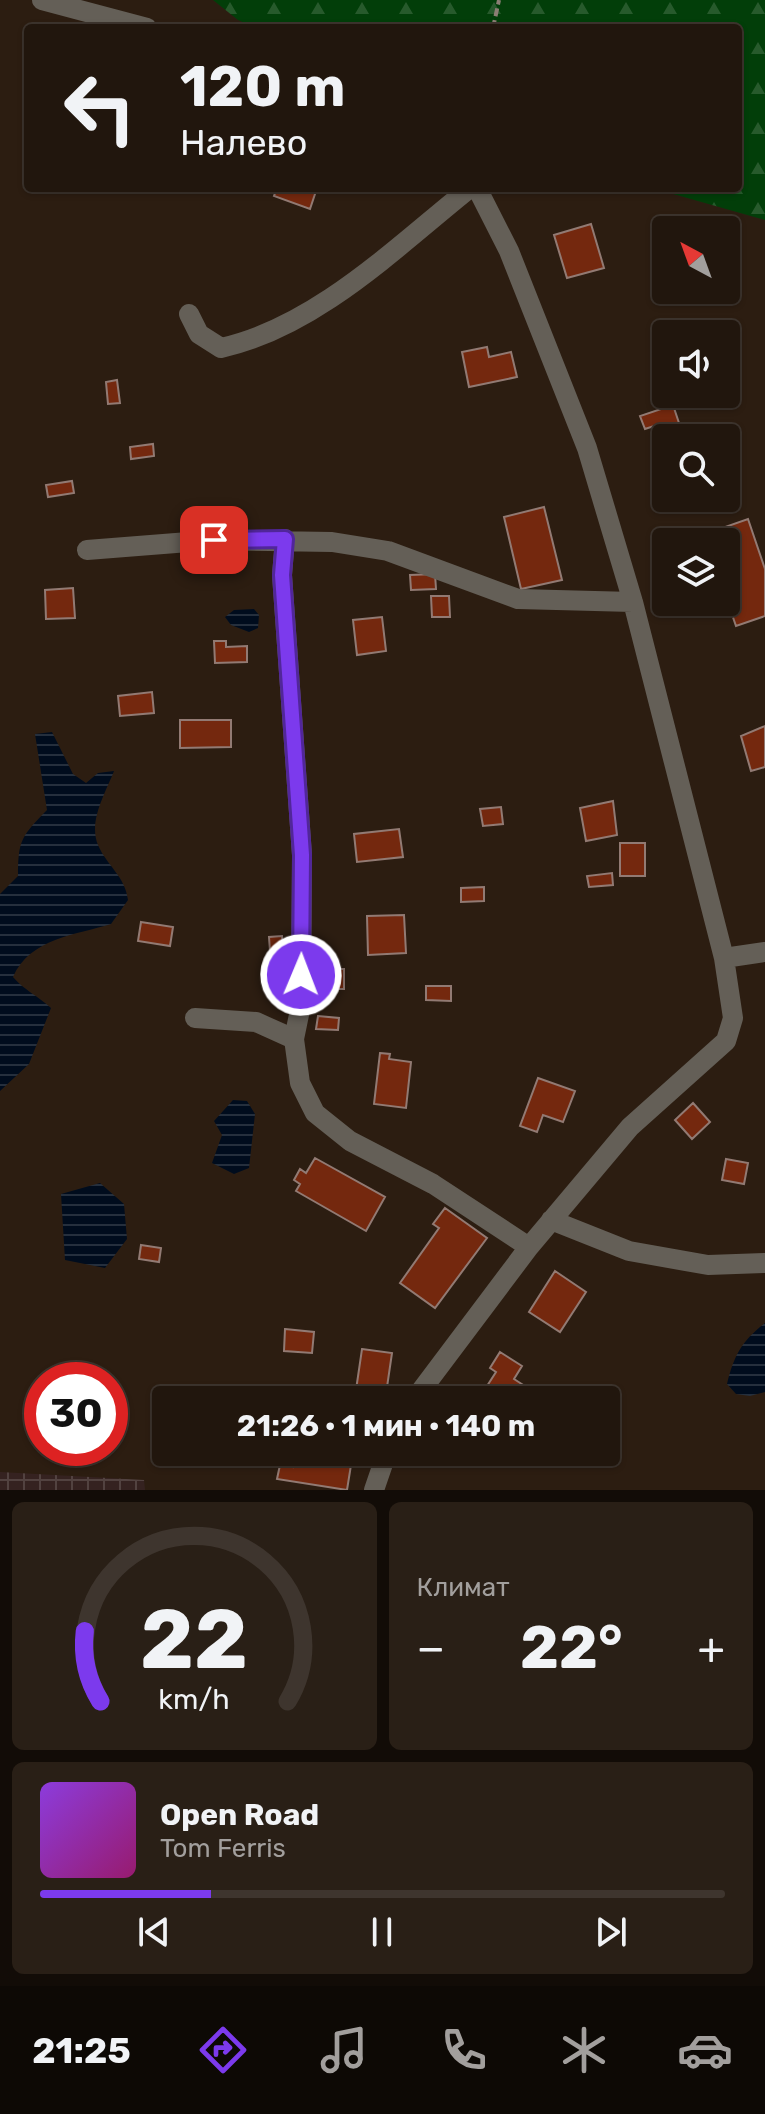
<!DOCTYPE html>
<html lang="ru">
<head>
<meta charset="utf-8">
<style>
  :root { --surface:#21160d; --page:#291f16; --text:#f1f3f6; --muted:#a29f9d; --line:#3e352e; --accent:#7c3aed }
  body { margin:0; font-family:Rubik,sans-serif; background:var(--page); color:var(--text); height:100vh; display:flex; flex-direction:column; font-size:30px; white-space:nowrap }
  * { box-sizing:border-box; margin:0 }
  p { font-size:26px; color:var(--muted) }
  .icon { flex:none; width:44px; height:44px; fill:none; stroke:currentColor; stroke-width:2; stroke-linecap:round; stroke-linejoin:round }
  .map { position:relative; height:1490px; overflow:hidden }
  .details { display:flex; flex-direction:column; gap:12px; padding:12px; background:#120c07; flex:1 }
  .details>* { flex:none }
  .hud { position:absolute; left:24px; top:24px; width:718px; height:168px; border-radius:8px; box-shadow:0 2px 6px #0004,0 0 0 2px var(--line); background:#21160d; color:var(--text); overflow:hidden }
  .needle { width:52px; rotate:319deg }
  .tools { position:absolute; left:652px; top:216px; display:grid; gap:16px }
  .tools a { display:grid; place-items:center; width:88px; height:88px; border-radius:8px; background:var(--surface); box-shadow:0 2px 6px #0004,0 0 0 2px var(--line); font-size:40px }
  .speed { position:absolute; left:24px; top:1362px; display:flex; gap:16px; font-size:40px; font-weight:700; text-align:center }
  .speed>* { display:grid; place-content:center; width:104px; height:104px; border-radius:50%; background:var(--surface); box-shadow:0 2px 6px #0004,0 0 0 2px var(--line); line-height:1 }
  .speed .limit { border:12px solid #d22; background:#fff; color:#111 }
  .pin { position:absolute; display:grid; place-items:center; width:68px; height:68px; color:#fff; margin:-34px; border-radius:16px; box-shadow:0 4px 12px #0006 }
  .me { position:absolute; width:88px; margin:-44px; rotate:1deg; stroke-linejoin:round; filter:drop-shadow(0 0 6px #0008) }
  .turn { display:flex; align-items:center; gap:28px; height:168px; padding:0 24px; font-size:36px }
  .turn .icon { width:104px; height:104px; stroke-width:2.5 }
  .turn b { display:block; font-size:56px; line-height:68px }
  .big { font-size:60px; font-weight:700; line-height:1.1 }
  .details .widget { flex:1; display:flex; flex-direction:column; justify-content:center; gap:12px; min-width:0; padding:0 28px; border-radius:12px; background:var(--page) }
  .details .dial { align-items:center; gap:0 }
  .dial svg { height:208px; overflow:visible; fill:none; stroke:var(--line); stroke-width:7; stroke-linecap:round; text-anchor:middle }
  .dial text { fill:var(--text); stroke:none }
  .song { display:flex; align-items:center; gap:24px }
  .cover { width:96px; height:96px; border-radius:12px; background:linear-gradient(135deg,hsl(270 70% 55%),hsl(320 70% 35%)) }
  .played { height:8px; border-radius:4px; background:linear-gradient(90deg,var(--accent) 25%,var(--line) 25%) }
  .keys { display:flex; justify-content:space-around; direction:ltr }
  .heat { display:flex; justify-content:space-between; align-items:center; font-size:44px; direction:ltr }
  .details .tiles { flex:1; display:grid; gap:12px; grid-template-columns:1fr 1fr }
  .widget:last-child { grid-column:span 2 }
  .trip { position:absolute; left:152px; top:1386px; width:468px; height:80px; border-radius:8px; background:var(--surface); box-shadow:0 2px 6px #0004,0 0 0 2px var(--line); font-weight:700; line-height:80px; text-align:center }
  .tabs { display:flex; height:128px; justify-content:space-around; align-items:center; background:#0d0905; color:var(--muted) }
  .tabs .icon { width:56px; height:56px }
  .tabs .active { color:var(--accent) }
  .tabs b { font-size:36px; color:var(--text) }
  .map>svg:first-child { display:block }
</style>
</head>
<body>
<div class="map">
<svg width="765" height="1490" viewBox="0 0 765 1490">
  <defs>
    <pattern id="industrial-grid" width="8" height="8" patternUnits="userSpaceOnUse" patternTransform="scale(2)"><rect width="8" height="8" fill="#352220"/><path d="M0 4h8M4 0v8" fill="none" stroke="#524240"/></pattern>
    <pattern id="forest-firs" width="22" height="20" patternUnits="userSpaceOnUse" patternTransform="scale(2)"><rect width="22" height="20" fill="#023e09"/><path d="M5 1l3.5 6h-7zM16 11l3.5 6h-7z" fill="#275a2c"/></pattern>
    <pattern id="water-rules" width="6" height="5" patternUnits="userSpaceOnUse" patternTransform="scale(2)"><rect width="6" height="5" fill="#000c1d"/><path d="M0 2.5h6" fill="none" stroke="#252f3d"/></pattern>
  </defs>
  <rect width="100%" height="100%" fill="#2c1d11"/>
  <!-- industrial -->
  <path fill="url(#industrial-grid)" d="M 0,1472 L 144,1480 L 145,1490 L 0,1490 Z"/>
  <!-- forest -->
  <path fill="url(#forest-firs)" d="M 213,0 L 765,0 L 765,220 L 652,188 L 738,188 L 738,28 L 256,28 L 238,20 Z"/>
  <!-- water -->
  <path fill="url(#water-rules)" d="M 254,609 L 259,615 L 258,628 L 249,632 L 231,625 L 225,617 L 234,610 Z
    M 52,732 L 73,774 L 86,783 L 98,773 L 114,771 C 106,792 88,821 98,845 C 107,866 125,876 128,900 L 111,924 C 76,935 30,938 13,977 C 24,990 38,996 51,1008 L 29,1064 L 0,1091 L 0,894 L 18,876 C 18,839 22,836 47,810 L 35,734 Z
    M 233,1100 L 247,1101 L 255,1114 L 249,1168 L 234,1174 L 212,1163 L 222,1135 L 214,1121 Z
    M 100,1183 L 124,1204 L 127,1239 L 105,1268 L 65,1260 L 61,1194 Z
    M 765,1323 L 765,1392 L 750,1396 L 736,1394 L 727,1384 C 734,1355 742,1341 765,1323 Z"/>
  <!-- building -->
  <path fill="#74280e" stroke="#927a73" stroke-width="2" d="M 277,188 L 317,188 L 310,209 L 274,196 Z
    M 591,224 L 604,268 L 567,278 L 554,235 Z
    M 487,347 L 489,357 L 511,352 L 517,377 L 469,387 L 462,352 Z
    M 117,380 L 120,403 L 108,404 L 106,382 Z
    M 673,405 L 684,438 L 666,438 L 666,449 L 662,451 L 654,426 L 645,429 L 640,416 Z
    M 153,444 L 154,456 L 131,459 L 130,447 Z
    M 72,481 L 74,493 L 48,497 L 46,485 Z
    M 544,507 L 562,580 L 521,589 L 504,517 Z
    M 748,519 L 765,569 L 765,616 L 736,626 L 726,597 L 726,542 L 708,542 L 705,534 Z
    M 435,574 L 436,589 L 411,590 L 410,575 Z
    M 73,588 L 75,618 L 46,619 L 45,590 Z
    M 431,596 L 449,596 L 450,617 L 432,617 Z
    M 382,617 L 386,651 L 357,655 L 353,620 Z
    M 214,641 L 226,641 L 226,647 L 247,646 L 247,662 L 215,663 Z
    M 152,692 L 154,713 L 120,716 L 118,696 Z
    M 180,720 L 231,720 L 231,747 L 180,748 Z
    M 765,726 L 765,767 L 751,771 L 741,736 Z
    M 613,801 L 617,835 L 586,841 L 580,808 Z
    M 501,807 L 503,824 L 483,826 L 480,809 Z
    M 399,829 L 403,857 L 357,862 L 354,834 Z
    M 620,843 L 645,843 L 645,876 L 620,876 Z
    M 612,873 L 613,885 L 589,887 L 587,876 Z
    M 484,887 L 484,901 L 461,902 L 461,888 Z
    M 404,915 L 406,953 L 368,955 L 367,916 Z
    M 141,922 L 173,927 L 170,946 L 138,941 Z
    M 282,936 L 284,965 L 271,965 L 269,937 Z
    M 319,969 L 344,969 L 344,989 L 319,989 Z
    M 426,986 L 451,986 L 451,1001 L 426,1000 Z
    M 318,1016 L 339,1018 L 338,1030 L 316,1029 Z
    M 380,1053 L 390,1054 L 389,1059 L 411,1062 L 406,1108 L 374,1104 Z
    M 538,1078 L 575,1091 L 563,1122 L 543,1115 L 537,1132 L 520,1126 Z
    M 693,1103 L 710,1122 L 692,1139 L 675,1120 Z
    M 315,1158 L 385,1197 L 366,1231 L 296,1191 L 300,1184 L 294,1180 L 300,1169 L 306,1173 Z
    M 726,1159 L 748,1163 L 744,1184 L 722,1180 Z
    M 445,1208 L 487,1238 L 435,1308 L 400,1283 L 439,1228 L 433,1224 Z
    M 141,1245 L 161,1248 L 159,1262 L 139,1259 Z
    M 555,1271 L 586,1292 L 560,1332 L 529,1312 Z
    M 285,1329 L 314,1332 L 312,1353 L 284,1351 Z
    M 362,1349 L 392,1353 L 386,1394 L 356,1390 Z
    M 500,1352 L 522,1366 L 514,1379 L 531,1390 L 525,1400 L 478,1400 L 496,1372 L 490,1368 Z
    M 295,1456 L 351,1465 L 347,1490 L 277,1479 L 280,1465 L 293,1467 Z"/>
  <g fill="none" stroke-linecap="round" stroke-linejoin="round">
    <!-- path -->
    <path stroke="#8b7e74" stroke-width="4" stroke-dasharray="8 4" stroke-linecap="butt" d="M 493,28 L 499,0"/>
    <!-- minor -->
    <path stroke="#645f57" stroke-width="20" d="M 42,0 L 147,28
      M 189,314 L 199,334 L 221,348 C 316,327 396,247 470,188
      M 285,539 L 282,575 L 302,855 L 301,1005 L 294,1039 L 300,1083 L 315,1113 L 350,1141 L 433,1184 L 529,1247
      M 87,550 L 214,540 L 332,542 L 388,551 L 518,599 L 633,602
      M 724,958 L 765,952
      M 195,1018 L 256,1022 L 294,1039
      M 551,1220 L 629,1251 L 708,1265 L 765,1263
      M 414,1400 L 529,1247 L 630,1127 L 726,1041 L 733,1018 L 724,958 L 633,602 L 587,448 L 509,251 L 477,188
      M 374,1490 L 387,1452"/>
  </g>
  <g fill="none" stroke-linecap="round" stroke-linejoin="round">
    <defs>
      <path id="route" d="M 214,540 L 285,539 L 282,575 L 302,855 L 301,975"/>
    </defs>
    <!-- route casing -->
    <use href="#route" stroke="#51269a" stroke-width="20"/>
    <!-- route -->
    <use href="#route" stroke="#7c3aed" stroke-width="14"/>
  </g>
</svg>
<div class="tools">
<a><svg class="needle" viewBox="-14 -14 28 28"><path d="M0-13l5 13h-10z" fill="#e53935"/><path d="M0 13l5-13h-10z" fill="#a29f9d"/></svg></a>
<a><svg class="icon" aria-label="sound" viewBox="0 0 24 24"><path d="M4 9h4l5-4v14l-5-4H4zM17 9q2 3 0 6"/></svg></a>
<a><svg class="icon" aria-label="search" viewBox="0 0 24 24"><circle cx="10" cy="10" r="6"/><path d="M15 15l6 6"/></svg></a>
<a><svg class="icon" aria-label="layers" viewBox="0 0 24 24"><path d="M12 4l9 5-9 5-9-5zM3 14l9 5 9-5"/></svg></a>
</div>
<div class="speed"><div class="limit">30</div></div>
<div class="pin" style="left:214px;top:540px;background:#d93025"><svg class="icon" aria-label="arrive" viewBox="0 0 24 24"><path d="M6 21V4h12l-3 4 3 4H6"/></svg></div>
<svg class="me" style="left:301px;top:975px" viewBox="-20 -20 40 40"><circle r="17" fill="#7c3aed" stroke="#fff" stroke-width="3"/><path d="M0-11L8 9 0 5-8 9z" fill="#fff"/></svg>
<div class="trip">21:26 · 1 мин · 140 m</div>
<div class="hud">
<div class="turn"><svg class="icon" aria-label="left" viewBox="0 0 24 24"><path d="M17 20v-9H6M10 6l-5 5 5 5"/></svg><div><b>120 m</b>Налево</div></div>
</div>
</div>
<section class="details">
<div class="tiles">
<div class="widget dial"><svg viewBox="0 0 100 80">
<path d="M14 69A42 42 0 1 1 86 69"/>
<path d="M14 69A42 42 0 0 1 8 42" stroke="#7c3aed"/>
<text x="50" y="56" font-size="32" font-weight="700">22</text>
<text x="50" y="72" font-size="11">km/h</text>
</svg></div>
<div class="widget"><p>Климат</p>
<div class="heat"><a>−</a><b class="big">22°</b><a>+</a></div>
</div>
<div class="widget">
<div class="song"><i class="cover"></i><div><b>Open Road</b><p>Tom Ferris</p></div></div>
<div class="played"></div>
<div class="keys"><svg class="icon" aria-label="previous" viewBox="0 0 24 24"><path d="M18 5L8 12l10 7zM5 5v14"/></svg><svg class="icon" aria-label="pause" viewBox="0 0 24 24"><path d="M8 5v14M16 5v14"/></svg><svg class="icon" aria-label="next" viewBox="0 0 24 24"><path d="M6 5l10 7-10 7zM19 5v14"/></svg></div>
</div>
</div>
</section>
<nav class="tabs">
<b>21:25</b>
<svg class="icon active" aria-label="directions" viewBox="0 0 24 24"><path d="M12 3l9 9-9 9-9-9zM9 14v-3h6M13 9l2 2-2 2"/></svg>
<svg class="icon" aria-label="music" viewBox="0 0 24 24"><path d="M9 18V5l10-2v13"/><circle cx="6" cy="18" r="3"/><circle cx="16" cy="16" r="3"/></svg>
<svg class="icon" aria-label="phone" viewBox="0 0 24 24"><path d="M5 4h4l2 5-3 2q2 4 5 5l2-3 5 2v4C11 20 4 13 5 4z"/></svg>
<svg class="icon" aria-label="climate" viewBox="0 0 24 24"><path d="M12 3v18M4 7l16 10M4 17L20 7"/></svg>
<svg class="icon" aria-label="car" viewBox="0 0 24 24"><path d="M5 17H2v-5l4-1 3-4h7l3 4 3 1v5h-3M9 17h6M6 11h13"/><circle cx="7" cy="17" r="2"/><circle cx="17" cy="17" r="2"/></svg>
</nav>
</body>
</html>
